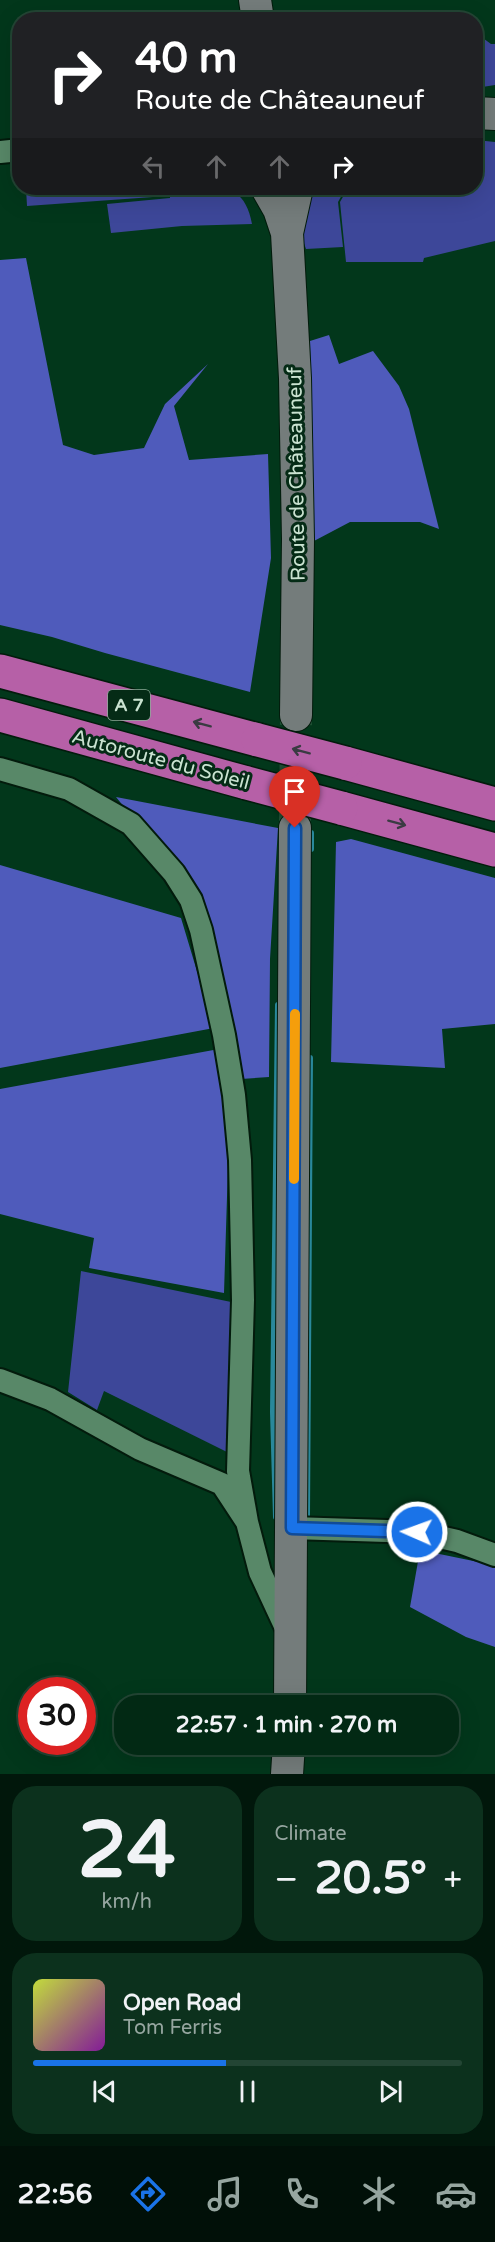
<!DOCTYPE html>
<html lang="en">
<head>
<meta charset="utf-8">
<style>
  :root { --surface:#022914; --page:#0c311d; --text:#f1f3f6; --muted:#96a6a0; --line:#234534; --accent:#1a73e8 }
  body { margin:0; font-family:"Varela Round",sans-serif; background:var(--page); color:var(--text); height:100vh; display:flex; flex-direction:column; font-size:22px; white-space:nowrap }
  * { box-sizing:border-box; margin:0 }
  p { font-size:20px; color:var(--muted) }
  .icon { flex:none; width:33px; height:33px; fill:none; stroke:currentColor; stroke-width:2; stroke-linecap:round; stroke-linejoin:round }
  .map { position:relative; height:1774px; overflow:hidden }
  .side { display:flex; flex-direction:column; gap:12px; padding:12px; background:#01170b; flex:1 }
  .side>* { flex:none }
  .banner { position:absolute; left:12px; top:12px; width:471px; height:183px; border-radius:24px; box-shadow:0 6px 24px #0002,0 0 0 2px var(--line); background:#202124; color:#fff; overflow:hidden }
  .speed { position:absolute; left:18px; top:1677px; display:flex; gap:12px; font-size:30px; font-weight:700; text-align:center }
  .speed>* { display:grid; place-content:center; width:78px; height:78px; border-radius:50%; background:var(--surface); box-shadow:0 6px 24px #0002,0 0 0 2px var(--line); line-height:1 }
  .speed .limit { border:9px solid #d22; background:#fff; color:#111 }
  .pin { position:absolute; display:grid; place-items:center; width:51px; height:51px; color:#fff; margin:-62px -26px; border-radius:50% 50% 50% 0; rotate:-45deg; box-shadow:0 0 6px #0007 }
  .pin .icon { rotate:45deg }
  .me { position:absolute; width:66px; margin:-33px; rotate:272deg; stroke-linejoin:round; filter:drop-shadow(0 0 4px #0008) }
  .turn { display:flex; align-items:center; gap:21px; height:126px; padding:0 24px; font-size:27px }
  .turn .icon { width:78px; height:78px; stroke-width:2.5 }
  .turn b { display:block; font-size:42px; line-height:51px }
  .lanes { display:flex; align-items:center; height:57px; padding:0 24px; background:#0003; justify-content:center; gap:30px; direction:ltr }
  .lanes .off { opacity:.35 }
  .big { font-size:45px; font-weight:700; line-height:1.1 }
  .side .card { flex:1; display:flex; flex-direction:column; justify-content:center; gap:9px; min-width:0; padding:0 21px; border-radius:24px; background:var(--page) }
  .side .dial { align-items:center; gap:0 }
  .dial b { font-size:78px; line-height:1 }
  .song { display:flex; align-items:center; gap:18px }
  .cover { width:72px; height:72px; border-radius:9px; background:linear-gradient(135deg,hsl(70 70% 55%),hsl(290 70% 35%)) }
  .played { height:6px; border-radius:3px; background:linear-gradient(90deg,var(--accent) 45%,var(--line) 45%) }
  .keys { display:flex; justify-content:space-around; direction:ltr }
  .heat { display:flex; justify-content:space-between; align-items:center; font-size:33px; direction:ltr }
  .side .tiles { flex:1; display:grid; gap:12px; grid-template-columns:1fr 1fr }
  .card:last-child { grid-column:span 2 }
  .trip { position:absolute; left:114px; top:1695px; width:345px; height:60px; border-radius:24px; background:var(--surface); box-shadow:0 6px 24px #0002,0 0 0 2px var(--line); font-weight:700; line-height:60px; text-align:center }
  .dock { display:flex; height:96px; justify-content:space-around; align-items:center; background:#011008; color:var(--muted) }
  .dock .icon { width:42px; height:42px }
  .dock .selected { color:var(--accent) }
  .dock b { font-size:27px; color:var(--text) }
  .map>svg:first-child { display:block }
</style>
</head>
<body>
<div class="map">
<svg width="495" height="1774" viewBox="0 0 495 1774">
  <rect width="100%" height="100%" fill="#02371b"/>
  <!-- green -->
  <path fill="#3d4799" d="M 476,33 L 491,44 L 495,44 L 495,85 L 476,88 Z
    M 476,140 L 495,142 L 495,241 L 424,258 L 423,262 L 346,262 L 340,202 L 348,188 L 476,188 Z
    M 26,188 L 166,188 L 167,196 L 27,206 Z
    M 170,188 C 208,187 244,176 252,224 L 182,226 L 111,233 L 107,204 L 170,198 Z
    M 314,188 L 346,188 L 338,202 L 343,247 L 306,249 L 301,235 L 307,192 Z
    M 81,1271 L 236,1303 L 229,1453 L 104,1391 L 97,1410 L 68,1392 Z"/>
  <!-- forest -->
  <path fill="#4f5bbb" d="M 26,258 L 63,445 L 94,455 L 144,448 L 165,404 L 208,364 L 174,406 L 189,460 L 268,454 L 271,558 L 250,692 L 105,653 L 52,637 L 0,625 L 0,260 Z
    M 329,335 L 339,364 L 373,351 L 399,386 L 409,409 L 439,529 L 420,522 L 350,522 L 314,541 L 310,341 Z
    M 116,797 L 278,828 L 270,959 L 269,1077 L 241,1079 L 209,916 L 198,893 L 154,844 Z
    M 351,839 L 495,878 L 495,1024 L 442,1029 L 445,1068 L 331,1062 L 336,842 Z
    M 0,865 L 181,918 L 214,1028 L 0,1068 Z
    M 219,1049 L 228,1165 L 224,1293 L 89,1268 L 94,1238 L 0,1214 L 0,1089 Z
    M 420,1550 L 488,1564 L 495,1568 L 495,1647 L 466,1637 L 410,1607 Z"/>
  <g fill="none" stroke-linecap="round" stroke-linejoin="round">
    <!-- stream -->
    <path stroke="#29889b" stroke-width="6" d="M 311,849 L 311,833
      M 307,1516 L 310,1058
      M 276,1517 L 273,1412 L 278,1005"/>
    <!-- secondary-tunnel -->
    <path stroke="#205136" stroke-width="32" stroke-dasharray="32 16" stroke-linecap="butt" d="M 295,821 L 296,715"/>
    <defs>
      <path id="street" d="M 0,152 L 20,150
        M 0,769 L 69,789 L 131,824 L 174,873 L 191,900 L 201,930 L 224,1035 L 234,1095 L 240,1160 L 243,1300 L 238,1471 L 247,1522
        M 0,1380 L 50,1399 L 140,1449 L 222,1484 L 247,1522 L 260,1572 L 287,1630
        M 292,1528 L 418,1532 L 457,1541 L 495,1555"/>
      <path id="secondary" d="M 255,0 L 258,20
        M 476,113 L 495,114
        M 267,188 L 279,209 L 287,233 L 295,378 L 298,539 L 296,715
        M 287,233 L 297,188
        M 290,1706 L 295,828
        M 287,1774 L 289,1744"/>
      <path id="highway" d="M 0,671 L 258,740
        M 0,715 L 247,783
        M 345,763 L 495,804
        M 341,808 L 495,850"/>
    </defs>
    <!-- street casing -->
    <use href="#street" stroke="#031b0c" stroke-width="26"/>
    <!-- secondary casing -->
    <use href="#secondary" stroke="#031b0c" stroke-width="34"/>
    <!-- highway casing -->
    <use href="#highway" stroke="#031b0c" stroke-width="36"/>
    <!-- street -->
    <use href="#street" stroke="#588868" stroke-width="22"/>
    <!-- secondary -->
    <use href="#secondary" stroke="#747c7b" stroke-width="32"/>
    <!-- highway -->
    <use href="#highway" stroke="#b660a7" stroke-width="33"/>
    <defs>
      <path id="highway-bridge" d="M 258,740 L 345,763
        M 247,783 L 341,808"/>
    </defs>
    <!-- highway-bridge casing -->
    <use href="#highway-bridge" stroke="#031b0c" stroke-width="36" stroke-linecap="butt"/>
    <!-- highway-bridge -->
    <use href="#highway-bridge" stroke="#b660a7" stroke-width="33"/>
  </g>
  <!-- one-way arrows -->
  <defs><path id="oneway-shaft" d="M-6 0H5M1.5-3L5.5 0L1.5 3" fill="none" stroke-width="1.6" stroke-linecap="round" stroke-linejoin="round" transform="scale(1.5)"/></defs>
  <g stroke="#3a3b42">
    <use href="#oneway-shaft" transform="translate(202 724) rotate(-165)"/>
    <use href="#oneway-shaft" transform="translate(301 751) rotate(-165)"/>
    <use href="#oneway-shaft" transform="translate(397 823) rotate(15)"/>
  </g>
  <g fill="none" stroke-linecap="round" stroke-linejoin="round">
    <defs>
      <path id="route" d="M 295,828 L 292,1528 L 417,1532"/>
    </defs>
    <!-- route casing -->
    <use href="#route" stroke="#114b97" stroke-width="15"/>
    <!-- route -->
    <use href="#route" stroke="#1a73e8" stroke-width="10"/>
    <!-- slow -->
    <path stroke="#f59e0b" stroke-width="10" d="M 294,1179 L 295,1014"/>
  </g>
  <g text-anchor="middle" stroke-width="6" stroke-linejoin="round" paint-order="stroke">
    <!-- shield labels -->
    <rect fill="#052b16" stroke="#8fac99" stroke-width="1.5" x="108" y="690" width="42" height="30" rx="4.5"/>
    <g font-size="18" font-weight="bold" fill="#cae3d1">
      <text x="129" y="711">A 7</text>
    </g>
    <!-- street labels -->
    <g font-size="20" fill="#cae3d1" stroke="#052b16">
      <text transform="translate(296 474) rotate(-91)" y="7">Route de Châteauneuf</text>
      <text transform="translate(161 759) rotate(15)" y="7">Autoroute du Soleil</text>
    </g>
  </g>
</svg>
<div class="speed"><div class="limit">30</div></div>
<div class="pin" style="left:295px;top:828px;background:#d93025"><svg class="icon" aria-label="arrive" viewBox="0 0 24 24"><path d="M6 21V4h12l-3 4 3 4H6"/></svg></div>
<svg class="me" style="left:417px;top:1532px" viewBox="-20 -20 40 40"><circle r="17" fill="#1a73e8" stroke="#fff" stroke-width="3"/><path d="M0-11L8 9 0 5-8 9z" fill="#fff"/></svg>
<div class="trip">22:57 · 1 min · 270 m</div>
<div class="banner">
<div class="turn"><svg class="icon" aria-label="right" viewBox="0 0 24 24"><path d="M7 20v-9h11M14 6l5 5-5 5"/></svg><div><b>40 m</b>Route de Châteauneuf</div></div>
<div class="lanes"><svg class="icon off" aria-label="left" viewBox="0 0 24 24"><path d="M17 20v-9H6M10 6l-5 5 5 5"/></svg><svg class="icon off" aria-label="ahead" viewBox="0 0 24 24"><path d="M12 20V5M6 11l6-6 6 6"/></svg><svg class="icon off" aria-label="ahead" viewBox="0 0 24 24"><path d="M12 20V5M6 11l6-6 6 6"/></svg><svg class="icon" aria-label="right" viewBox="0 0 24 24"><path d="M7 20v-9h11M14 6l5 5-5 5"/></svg></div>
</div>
</div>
<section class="side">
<div class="tiles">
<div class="card dial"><b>24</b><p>km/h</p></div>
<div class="card"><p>Climate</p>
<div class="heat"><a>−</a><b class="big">20.5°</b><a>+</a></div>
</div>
<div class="card">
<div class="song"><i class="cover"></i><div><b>Open Road</b><p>Tom Ferris</p></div></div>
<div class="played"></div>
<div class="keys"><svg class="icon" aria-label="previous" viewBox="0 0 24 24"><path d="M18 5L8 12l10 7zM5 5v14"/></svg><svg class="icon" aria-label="pause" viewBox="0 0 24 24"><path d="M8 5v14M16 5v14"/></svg><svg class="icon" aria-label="next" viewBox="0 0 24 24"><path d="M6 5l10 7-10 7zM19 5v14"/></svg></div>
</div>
</div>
</section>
<nav class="dock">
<b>22:56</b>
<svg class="icon selected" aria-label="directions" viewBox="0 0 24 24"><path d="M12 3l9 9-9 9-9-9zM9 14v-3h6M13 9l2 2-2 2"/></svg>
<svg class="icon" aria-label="music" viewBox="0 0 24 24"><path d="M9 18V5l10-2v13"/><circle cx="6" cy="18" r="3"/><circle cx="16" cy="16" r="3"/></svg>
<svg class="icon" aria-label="phone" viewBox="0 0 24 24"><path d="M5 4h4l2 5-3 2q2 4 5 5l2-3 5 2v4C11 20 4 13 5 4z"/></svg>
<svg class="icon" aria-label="climate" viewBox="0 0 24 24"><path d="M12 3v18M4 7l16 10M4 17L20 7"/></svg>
<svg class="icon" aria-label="car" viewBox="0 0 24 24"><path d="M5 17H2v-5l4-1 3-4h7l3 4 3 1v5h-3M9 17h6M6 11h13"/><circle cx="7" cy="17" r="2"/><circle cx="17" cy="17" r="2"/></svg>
</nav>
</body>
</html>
